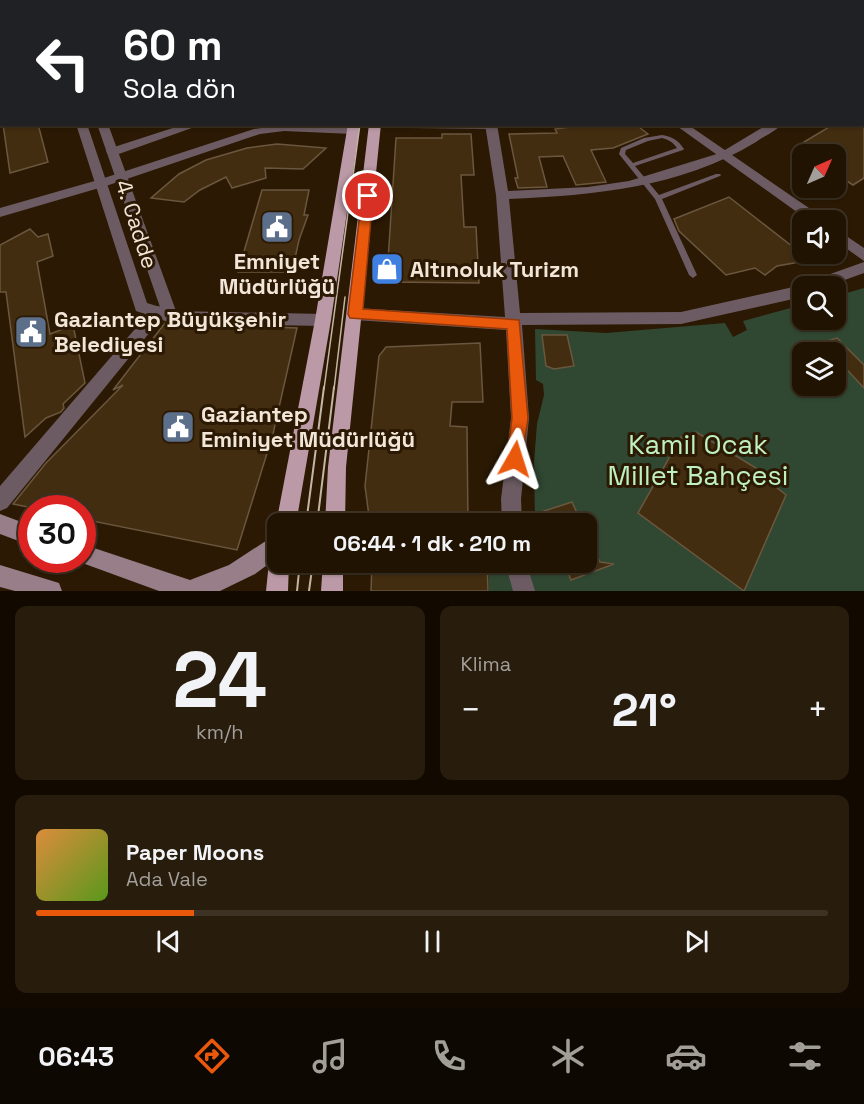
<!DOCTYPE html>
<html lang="tr">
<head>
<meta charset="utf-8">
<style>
  :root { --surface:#201302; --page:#281c0c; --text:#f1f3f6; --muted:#a29e99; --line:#3d3224; --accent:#ea580c }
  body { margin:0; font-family:"Space Grotesk",sans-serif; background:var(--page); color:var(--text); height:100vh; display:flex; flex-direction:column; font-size:22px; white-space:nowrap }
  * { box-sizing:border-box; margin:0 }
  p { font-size:20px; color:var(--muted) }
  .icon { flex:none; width:33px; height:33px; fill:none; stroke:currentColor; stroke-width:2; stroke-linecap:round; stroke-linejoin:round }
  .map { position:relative; height:591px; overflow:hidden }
  .drawer { display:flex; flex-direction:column; gap:15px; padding:15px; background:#120a01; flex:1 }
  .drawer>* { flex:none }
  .banner { position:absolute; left:0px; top:0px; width:864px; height:126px; box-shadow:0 2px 4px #0004,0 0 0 2px var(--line); background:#202124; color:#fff; overflow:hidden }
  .needle { width:39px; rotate:45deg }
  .controls { position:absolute; left:792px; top:144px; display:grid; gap:12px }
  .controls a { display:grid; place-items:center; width:54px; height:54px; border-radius:12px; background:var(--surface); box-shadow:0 2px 4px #0004,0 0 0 2px var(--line); font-size:30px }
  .speed { position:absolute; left:18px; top:495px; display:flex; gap:12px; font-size:30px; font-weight:700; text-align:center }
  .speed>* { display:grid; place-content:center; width:78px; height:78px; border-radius:50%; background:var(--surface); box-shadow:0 2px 4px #0004,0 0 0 2px var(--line); line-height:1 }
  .speed .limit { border:9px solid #d22; background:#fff; color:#111 }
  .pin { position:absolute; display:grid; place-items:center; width:51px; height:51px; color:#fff; margin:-26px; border:3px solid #fff; border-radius:50%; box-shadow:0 2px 6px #0007 }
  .me { position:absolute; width:66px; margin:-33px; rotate:6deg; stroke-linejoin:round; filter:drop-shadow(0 0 4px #0008) }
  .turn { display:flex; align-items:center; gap:21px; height:126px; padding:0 24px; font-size:27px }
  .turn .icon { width:78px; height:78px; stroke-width:2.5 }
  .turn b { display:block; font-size:42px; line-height:51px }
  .big { font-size:45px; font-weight:700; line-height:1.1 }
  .drawer .card { flex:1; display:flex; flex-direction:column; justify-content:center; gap:9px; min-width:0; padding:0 21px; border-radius:12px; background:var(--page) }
  .drawer .dial { align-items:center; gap:0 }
  .dial b { font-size:78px; line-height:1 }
  .song { display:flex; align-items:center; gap:18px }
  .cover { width:72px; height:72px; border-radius:9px; background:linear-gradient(135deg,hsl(30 70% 55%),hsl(90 70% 35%)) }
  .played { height:6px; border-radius:3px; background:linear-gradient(90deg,var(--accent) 20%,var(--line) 20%) }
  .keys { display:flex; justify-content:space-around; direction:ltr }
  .heat { display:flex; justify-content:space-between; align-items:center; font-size:33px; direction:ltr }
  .drawer .tiles { flex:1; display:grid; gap:15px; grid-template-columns:1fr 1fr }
  .card:last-child { grid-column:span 2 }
  .trip { position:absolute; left:267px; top:513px; width:330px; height:60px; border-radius:12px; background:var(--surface); box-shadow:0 2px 4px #0004,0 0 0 2px var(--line); font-weight:700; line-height:60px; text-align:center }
  .tabs { display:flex; height:96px; justify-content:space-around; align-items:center; background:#0d0801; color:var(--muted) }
  .tabs .icon { width:42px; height:42px }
  .tabs .active { color:var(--accent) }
  .tabs b { font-size:27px; color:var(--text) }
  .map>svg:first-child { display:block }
</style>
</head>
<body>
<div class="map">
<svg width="864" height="591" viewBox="0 0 864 591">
  <rect width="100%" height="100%" fill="#2b1903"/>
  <!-- green -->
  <path fill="#304832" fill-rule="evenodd" d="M 864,288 L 864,591 L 526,591 L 518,563 L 586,562 L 586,524 L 535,523 L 534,462 L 537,424 L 544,395 L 543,384 L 536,380 L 535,329 L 606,333 L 725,323 L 733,337 L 747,330 L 743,321 L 802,305 L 802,320 L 836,320 L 836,296 ZM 802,352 L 836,352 L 836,386 L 802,386 Z
    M 488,563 L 514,563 L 523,591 L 489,591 Z"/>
  <!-- building -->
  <path fill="#432d10" stroke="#6b573f" stroke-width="1.5" d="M 3,124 L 38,124 L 48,162 L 10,173 Z
    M 592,124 L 635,124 L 648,134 L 613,148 L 591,150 L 606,182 L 576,185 L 563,156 L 539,157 L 547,187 L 518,188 L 515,178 L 518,178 L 509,134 L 557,133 L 555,129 Z
    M 834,124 L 864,124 L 864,178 L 853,185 L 836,174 L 836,154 L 804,154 L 794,148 Z
    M 442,134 L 471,134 L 474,175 L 461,175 L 464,227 L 476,227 L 479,283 L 391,282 L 387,276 L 396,138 L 442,138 Z
    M 277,144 L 326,148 L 303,169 L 265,168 L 266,178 L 232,188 L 226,177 L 200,190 L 184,202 L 151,198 L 179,174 L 206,160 L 247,148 Z
    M 262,190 L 309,190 L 304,215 L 308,215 L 299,240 L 292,272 L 238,272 Z
    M 729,197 L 802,254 L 811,260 L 777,266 L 765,275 L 755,268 L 726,275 L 679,231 L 674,219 Z
    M 30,229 L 38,237 L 48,234 L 53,256 L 37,262 L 50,334 L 73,325 L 85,383 L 63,404 L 64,408 L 61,412 L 46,418 L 25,437 L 6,292 L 0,292 L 0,245 Z
    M 165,323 L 297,328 L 273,434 L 237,550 L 82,519 L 82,508 L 33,508 L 13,504 L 46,463 L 123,385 L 113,390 Z
    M 542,335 L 567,335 L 574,366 L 554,369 L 546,366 Z
    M 837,338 L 864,365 L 864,388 L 836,358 L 836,352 L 830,352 L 821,343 Z
    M 480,343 L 483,402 L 452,402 L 450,426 L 467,427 L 468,524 L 370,524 L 365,486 L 379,356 L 386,347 Z
    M 696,432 L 771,477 L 771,483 L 786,495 L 744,591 L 638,513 L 681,437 L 689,441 Z
    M 572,502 L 582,524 L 547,524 L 541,512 Z
    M 586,533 L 600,562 L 614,564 L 571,580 L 564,562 L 586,562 Z
    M 372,562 L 487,562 L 488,591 L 371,591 Z"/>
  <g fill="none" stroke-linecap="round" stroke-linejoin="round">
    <!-- service -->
    <path fill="#6c5b62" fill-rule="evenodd" d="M 639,0 L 643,0 L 642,2 L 637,2 Z
      M 408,124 L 491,125 L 494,127 L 491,129 L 409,128 L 406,126 Z
      M 662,135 C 673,137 678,140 684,149 L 683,150 L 635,166 L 659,195 L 716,174 L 720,174 L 721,175 L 720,176 L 662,199 L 697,275 L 693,278 L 689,275 L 655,199 L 619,154 L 621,148 L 644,138 ZM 662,138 C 669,140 673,142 677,148 L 633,163 L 625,154 L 626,150 L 648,141 Z"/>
    <!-- minor -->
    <path fill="#6c5b62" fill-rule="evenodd" d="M 100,0 L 111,0 L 99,2 Z
      M 263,0 L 275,0 L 262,2 Z
      M 572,0 L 581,0 L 571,2 Z
      M 611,0 L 621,0 L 622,2 L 612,2 Z
      M 796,0 L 807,0 L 795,2 Z
      M 812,0 L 823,0 L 824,2 L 813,2 Z
      M 862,14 L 864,14 L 864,20 L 862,20 Z
      M 862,56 L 864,57 L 864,63 L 862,63 Z
      M 0,66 L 2,66 L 2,72 L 0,72 Z
      M 862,113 L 864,113 L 864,120 L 862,120 Z
      M 185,124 L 203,124 L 116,155 L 112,156 L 106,152 L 108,149 Z
      M 485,124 L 497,124 L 508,191 L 588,187 L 629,181 L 720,153 L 768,124 L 782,124 C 775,132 764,136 756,142 C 680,188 595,195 509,199 L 520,313 L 681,312 L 802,285 L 806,286 L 808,282 L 864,262 L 864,273 L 828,286 L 802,286 L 802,297 L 681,324 L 522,325 L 529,418 L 521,499 L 522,524 L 502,524 L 501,499 L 511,418 L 506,330 L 355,320 L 350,318 L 347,314 L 350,310 L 355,308 L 505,317 L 496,195 Z
      M 284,125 L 353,128 L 359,131 L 353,134 L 284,131 L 260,134 L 106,186 L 0,217 L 0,208 L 98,180 L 254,129 Z
      M 158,306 L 163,308 L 166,312 L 163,316 L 7,508 L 0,511 L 0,486 L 153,308 Z
      M 505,562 L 526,562 L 535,591 L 513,591 Z"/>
    <!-- tertiary -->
    <path fill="#6c5b62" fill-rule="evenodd" d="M 500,0 L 509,0 L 510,2 L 501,2 Z
      M 0,8 L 2,9 L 2,14 L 0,14 Z
      M 76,124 L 87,124 L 147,303 L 160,307 L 97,124 L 108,124 L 176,311 L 323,314 L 328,316 L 331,320 L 328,324 L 323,326 L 171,323 L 136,311 Z
      M 674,124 L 687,124 L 822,217 L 823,220 L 808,220 Z
      M 836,229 L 864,248 L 864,261 L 836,241 Z"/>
    <!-- secondary -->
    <path fill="#987e89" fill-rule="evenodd" d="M 269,0 L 278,0 L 279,2 L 270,2 Z
      M 297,0 L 307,0 L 308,2 L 298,2 Z
      M 0,514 L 32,526 L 32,546 L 0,534 Z
      M 278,533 L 278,557 L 255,574 L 220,591 L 159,591 L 74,560 L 82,560 L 82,544 L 190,580 L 229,565 Z
      M 0,565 L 59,583 L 62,591 L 15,591 L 0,587 Z"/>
    <!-- primary -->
    <path fill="#bb99a7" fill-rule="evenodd" d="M 445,0 L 454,0 L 444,2 Z
      M 461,0 L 470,0 L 460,2 Z
      M 348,124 L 360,124 L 331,320 L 296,524 L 278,524 L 278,528 L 276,524 L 315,320 Z
      M 369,124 L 381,124 L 346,467 L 345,524 L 325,524 L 328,467 Z
      M 278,552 L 278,562 L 289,562 L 288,591 L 266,591 L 269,562 L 272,555 Z
      M 323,562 L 343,562 L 343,591 L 321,591 Z"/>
    <!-- tram-far1 -->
    <path stroke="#c4b6a6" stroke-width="1.5" d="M 291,0 L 293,2
      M 324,389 L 360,124
      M 334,389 L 345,297"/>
    <!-- tram -->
    <path stroke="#c4b6a6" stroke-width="2" d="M 306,524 L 324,387
      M 317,524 L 334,387
      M 297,591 L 300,562
      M 309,591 L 313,562"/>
  </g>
  <!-- route -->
  <path fill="#ea580c" stroke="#983908" stroke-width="1.5" d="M 368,192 L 373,196 L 363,309 L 519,320 L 528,418 L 521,464 L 515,467 L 509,464 L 507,459 L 512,418 L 507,329 L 350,318 L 348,314 L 362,196 Z"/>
  <!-- icons -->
  <defs>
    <symbol id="civic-square" viewBox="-11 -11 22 22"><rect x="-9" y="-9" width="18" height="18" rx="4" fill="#5c6f8a" stroke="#2b1903"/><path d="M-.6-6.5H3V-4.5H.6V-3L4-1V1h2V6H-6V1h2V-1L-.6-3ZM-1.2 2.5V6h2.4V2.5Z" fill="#fff"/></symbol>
    <symbol id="shop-square" viewBox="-11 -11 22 22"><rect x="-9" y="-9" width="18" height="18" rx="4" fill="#3f7fe0" stroke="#2b1903"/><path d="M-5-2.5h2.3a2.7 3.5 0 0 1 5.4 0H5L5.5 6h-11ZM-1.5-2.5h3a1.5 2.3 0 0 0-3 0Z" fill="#fff"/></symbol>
  </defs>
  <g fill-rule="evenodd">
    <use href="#civic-square" x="258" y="208" width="38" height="38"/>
    <use href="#shop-square" x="368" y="250" width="38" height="38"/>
    <use href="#civic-square" x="12" y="313" width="38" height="38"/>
    <use href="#civic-square" x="159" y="408" width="38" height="38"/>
  </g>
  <g text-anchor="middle" stroke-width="6" stroke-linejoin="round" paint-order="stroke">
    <!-- street labels -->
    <g font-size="22" fill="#f2e6d8" stroke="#2b1903">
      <text transform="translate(137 224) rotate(72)" y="8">4. Cadde</text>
    </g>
    <!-- poi labels -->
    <g font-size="22" font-weight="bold" fill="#f2e6d8" stroke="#2b1903" text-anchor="start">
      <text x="277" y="269" text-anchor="middle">Emniyet<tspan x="277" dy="25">Müdürlüğü</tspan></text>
      <text x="410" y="277">Altınoluk Turizm</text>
      <text x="54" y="327">Gaziantep Büyükşehir<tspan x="54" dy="25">Belediyesi</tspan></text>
      <text x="201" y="422">Gaziantep<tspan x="201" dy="25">Eminiyet Müdürlüğü</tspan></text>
    </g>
    <!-- near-park labels -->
    <g font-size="27" fill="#bff1c0" stroke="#2b1903">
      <text x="698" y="454">Kamil Ocak<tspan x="698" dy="31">Millet Bahçesi</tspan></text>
    </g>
  </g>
</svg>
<div class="controls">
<a><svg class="needle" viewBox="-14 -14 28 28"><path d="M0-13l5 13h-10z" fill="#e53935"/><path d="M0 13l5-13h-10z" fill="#a29e99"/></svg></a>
<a><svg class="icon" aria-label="sound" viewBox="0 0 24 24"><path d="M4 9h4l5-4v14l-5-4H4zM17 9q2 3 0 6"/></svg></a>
<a><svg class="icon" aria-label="search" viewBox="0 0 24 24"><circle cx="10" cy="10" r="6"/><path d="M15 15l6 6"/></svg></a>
<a><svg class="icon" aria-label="layers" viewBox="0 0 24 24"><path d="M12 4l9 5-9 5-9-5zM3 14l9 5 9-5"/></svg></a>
</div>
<div class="speed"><div class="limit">30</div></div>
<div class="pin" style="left:368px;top:196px;background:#d93025"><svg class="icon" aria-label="arrive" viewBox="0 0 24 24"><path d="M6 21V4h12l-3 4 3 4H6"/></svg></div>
<svg class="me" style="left:515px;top:459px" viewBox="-20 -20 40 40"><path d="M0-17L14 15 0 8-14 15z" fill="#ea580c" stroke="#fff" stroke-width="4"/></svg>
<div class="trip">06:44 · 1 dk · 210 m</div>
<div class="banner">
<div class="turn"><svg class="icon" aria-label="left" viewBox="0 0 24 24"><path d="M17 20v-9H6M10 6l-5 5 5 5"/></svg><div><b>60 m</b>Sola dön</div></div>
</div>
</div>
<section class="drawer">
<div class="tiles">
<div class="card dial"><b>24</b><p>km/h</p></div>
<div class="card"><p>Klima</p>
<div class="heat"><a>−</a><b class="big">21°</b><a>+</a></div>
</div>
<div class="card">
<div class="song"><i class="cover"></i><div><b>Paper Moons</b><p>Ada Vale</p></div></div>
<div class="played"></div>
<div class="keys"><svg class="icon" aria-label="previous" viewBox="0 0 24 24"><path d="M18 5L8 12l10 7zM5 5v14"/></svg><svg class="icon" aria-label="pause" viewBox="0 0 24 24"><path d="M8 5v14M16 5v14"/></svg><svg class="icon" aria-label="next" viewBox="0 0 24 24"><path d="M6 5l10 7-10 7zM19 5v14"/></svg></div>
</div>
</div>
</section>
<nav class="tabs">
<b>06:43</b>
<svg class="icon active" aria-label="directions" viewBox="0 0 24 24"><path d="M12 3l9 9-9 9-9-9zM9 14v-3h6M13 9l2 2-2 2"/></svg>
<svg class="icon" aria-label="music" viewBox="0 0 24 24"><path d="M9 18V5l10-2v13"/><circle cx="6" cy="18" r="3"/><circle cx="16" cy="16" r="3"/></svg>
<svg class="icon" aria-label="phone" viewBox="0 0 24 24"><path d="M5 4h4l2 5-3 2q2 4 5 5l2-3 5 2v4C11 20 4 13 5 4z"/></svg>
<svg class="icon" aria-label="climate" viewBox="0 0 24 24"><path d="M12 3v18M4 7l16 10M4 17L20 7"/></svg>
<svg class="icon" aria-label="car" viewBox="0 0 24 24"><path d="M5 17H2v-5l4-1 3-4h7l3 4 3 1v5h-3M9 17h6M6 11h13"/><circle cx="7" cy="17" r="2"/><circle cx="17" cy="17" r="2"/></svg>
<svg class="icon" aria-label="filters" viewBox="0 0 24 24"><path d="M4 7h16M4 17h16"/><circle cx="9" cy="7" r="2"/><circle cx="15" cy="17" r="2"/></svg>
</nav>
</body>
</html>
